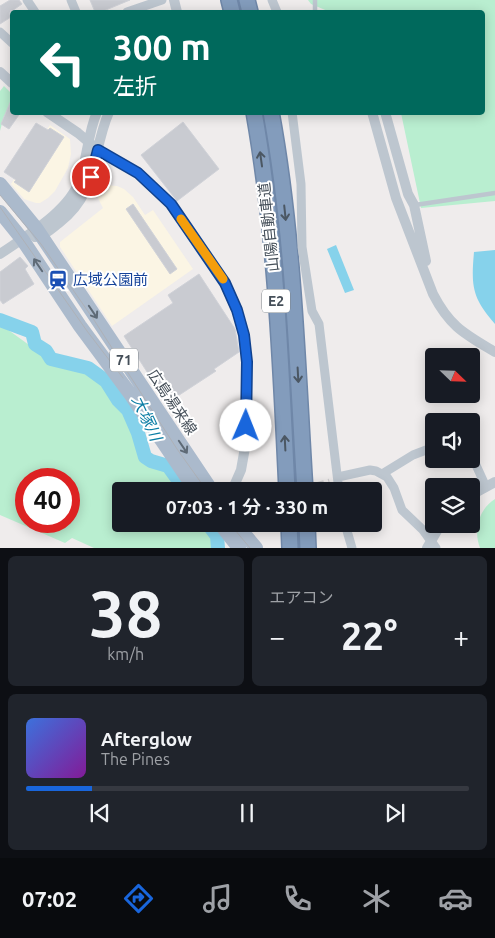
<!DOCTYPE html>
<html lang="ja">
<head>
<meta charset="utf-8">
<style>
  :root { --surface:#171b24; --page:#20242c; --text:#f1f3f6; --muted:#9ea1a6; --line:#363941; --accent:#1966dc }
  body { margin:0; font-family:Ubuntu,"Noto Sans JP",sans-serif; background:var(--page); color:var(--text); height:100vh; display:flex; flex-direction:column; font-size:19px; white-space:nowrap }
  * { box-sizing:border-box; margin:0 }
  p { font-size:16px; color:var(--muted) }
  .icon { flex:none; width:28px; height:28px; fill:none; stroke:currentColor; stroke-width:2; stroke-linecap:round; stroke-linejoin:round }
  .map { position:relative; height:548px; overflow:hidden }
  .drawer { display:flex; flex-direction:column; gap:8px; padding:8px; background:#0d0f14; flex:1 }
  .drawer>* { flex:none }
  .hud { position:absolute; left:10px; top:10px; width:475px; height:105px; border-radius:5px; box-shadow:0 2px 12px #0003; background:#00695c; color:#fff; overflow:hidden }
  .needle { width:32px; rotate:113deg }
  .buttons { position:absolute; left:425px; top:348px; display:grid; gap:10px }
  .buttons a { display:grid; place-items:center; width:55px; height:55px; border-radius:5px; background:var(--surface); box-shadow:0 2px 12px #0003; font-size:25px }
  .speed { position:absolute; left:15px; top:468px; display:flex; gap:10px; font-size:25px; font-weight:700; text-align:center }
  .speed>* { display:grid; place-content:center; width:65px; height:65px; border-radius:50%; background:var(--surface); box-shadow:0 2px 12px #0003; line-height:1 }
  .speed .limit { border:8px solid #d22; background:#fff; color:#111 }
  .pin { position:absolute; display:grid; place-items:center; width:42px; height:42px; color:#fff; margin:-21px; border:2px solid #fff; border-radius:50%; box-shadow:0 1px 5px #0007 }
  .me { position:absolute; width:55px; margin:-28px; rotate:1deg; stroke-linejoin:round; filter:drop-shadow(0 0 4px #0008) }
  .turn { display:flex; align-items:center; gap:18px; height:105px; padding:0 20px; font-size:22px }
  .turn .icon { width:65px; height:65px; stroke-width:2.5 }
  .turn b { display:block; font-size:35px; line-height:42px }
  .big { font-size:38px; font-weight:600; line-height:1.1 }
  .drawer .widget { flex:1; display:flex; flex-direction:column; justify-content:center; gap:8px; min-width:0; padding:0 18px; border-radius:8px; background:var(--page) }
  .drawer .dial { align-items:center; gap:0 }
  .dial b { font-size:65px; line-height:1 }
  .song { display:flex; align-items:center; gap:15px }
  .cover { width:60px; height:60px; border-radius:8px; background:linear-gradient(135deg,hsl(220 70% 55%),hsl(290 70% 35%)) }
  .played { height:5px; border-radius:2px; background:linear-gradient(90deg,var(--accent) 15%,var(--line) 15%) }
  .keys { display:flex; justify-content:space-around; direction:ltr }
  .heat { display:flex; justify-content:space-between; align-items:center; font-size:28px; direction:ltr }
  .drawer .tiles { flex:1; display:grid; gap:8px; grid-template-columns:1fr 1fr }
  .widget:last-child { grid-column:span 2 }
  .trip { position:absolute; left:112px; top:482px; width:270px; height:50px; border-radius:5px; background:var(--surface); box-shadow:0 2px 12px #0003; font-weight:600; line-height:50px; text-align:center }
  .menu { display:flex; height:80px; justify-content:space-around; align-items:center; background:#090b0e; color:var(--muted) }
  .menu .icon { width:35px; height:35px }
  .menu .active { color:var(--accent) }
  .menu b { font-size:22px; color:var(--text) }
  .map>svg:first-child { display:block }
</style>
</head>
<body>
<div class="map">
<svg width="495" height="548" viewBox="0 0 495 548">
  <rect width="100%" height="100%" fill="#efecec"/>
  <!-- commercial -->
  <path fill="#fbf5e4" d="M 50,125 L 70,139 L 71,154 L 68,168 L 55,191 L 48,198 L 40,203 L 36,203 L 24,199 L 11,184 Z
    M 104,185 L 117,186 L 124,189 L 133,197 L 145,215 L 153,210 L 193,269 L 112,326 L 60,247 L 60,242 L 103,208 L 98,198 Z"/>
  <!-- green -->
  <path fill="#b9eed0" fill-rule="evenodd" d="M 308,0 L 495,0 L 495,201 L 421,208 L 401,113 L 482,112 L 482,12 L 330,12 L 311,4 Z
    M 4,86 L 12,94 L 12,102 L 4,116 L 0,131 L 0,91 Z
    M 0,324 L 54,363 L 72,366 L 90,372 L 105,385 L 129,420 L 145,462 L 168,471 L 183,491 L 121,491 L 121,524 L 203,524 L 214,544 L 214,548 L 94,548 L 72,538 L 65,543 L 0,515 ZM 26,479 L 69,479 L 69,521 L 26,521 Z
    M 495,499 L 495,548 L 480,548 C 473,530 479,509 495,499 Z"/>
  <!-- water -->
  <path fill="#86d2eb" d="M 336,245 L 354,290 L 345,293 L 327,249 Z
    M 495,250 L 495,324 C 472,298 471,286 474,252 Z"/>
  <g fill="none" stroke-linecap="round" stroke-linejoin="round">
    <!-- river -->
    <path stroke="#86d2eb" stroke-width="14" d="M 0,320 L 32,332 L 35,344 L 46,351 L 51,359 L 88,368 L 106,381 L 118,400 L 128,410 L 138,433 L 145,457 L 151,461 L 168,466 L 186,491
      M 208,524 L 217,536 L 218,548"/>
  </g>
  <!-- building -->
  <path fill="#c9cbd1" stroke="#d0d2d8" d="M 10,0 L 19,0 L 22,4 L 9,13 L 11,17 L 0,24 L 0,6 Z
    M 90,0 L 130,0 L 101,12 L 95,12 Z
    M 12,98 L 12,112 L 21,112 L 9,129 L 1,124 Z
    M 183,122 L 219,169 L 177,201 L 141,155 Z
    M 36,123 L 48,130 L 50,128 L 64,137 L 29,192 L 14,182 L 16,180 L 4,172 Z
    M 133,204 L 177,269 L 170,274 L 126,209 Z
    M 20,257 L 28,266 L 25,269 L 34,284 L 3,304 L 0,300 L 0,272 Z
    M 199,274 L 235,329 L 239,352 L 214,369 L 216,371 L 167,403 L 124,336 L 173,303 L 168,295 Z"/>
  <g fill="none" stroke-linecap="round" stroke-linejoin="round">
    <!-- minor-tunnel -->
    <path stroke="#cdcdcf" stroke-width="9" stroke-dasharray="9 4.5" stroke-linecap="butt" d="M 303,491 L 330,483"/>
    <defs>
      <path id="motorway" d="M 229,0 L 232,12
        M 247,0 L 250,12
        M 254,112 C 276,237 281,365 287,491
        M 271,112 C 294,237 297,365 305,491
        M 289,524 L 290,548
        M 307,524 L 308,548"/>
    </defs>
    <!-- motorway casing -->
    <use href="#motorway" stroke="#6f87a8" stroke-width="18"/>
    <!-- service -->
    <path stroke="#bdc6cf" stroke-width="4.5" d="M 315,12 L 315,0
      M 415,205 L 495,193"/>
    <!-- minor -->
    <path stroke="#bdc6cf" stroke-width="9" d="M 27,0 L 35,12
      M 71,0 L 76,12
      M 272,0 L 277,12
      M 127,12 L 162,0
      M 0,32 L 12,43
      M 292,112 L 301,184 L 302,247 L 312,311 L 319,324 L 339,491
      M 471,454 L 486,487
      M 382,474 L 413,455 L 434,447
      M 338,477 L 370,470 L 376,471 L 387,477 L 394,488 L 402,510 L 423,530 L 436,548
      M 345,524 L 352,548"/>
    <!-- tertiary -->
    <path stroke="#bdc6cf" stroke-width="10" d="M 174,0 L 177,12
      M 0,72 L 12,83
      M 47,112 L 78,133 L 98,150 L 138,173 L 171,204 L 225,283 L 237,309 L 244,335 L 247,363 L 246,442 L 241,470 L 234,486 L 228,491
      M 372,112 L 396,198 L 433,294 C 450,327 465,334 495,352
      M 385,112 L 408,194 L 414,205 L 426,261
      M 35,237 C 45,235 51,229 59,223 C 99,192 91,154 109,112
      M 0,254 C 26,236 70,211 80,179 C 87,158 88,133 97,112
      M 471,495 L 495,482
      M 427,548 L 441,524"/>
    <!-- primary -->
    <path stroke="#abbacc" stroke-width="14" d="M 0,184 L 36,228 L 212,491
      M 0,212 L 22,239 L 80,326 L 131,395 L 196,491
      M 220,524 L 239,548
      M 236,524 L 256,548"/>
    <!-- motorway -->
    <use href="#motorway" stroke="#839cbc" stroke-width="15"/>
    <!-- tram -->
    <path stroke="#aeb1b7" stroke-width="1" d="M 0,195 L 41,244 L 94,320 L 177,449 L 207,491
      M 0,207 L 87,331 L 123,378
      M 230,524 L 250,548"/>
  </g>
  <!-- one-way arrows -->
  <defs><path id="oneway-shaft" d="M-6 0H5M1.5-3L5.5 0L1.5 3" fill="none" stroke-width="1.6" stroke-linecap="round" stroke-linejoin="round" transform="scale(1.25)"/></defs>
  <g stroke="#4b5763">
    <use href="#oneway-shaft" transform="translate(261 159) rotate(-98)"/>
    <use href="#oneway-shaft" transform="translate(285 213) rotate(84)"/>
    <use href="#oneway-shaft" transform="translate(298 375) rotate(87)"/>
    <use href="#oneway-shaft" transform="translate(285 443) rotate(-93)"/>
  </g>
  <g stroke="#5e6a76">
    <use href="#oneway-shaft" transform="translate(38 265) rotate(-124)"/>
    <use href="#oneway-shaft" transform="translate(93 312) rotate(56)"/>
    <use href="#oneway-shaft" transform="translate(183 447) rotate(56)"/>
  </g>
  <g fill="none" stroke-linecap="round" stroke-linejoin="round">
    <defs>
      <path id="route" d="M 91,177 L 98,150 L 138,173 L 171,204 L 225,283 L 237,310 L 244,335 L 247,362 L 246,426"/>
    </defs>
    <!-- route casing -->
    <use href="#route" stroke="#10428f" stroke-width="12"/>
    <!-- route -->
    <use href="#route" stroke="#1966dc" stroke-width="9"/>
    <!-- slow -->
    <path stroke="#f59e0b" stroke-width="9" d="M 181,219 L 223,279"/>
  </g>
  <!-- icons -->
  <defs>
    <symbol id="station-bare" viewBox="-9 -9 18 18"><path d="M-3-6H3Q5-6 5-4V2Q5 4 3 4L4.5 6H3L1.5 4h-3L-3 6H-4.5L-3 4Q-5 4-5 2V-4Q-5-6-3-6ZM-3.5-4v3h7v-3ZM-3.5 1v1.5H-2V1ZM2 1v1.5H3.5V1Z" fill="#1a4fb4" stroke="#fff" stroke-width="2.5" paint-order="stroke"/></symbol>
  </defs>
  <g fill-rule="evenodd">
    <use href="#station-bare" x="44" y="266" width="28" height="28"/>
  </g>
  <g text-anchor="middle" stroke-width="4" stroke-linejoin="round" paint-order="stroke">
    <!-- shield labels -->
    <g fill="#fff" stroke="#7d848b" stroke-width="1">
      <rect x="262" y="289.5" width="28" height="23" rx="4"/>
      <rect x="110" y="348.5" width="28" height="23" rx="4"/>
    </g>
    <g font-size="14" font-weight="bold" fill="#454f59">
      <text x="276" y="306">E2</text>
      <text x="124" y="365">71</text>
    </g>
    <!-- street labels -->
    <g font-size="15" fill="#454f59" stroke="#fff">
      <text transform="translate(269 227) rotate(-96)" y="5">山陽自動車道</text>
      <text transform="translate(172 402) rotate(56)" y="5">広島湯来線</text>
    </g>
    <!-- transit labels -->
    <g font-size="15" fill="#164399" stroke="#fff" text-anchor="start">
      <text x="73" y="285">広域公園前</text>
    </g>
    <!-- water labels -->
    <g font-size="16" font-style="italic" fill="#0c7ea5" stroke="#fff">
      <text transform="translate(147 418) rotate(65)" y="6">大塚川</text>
    </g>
  </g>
</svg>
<div class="buttons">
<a><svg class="needle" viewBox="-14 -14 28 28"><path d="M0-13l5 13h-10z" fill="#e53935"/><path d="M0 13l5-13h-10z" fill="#9ea1a6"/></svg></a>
<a><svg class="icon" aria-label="sound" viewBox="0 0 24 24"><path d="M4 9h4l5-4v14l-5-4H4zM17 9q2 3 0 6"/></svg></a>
<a><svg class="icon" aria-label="layers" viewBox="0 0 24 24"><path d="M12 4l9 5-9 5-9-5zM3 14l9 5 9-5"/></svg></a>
</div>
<div class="speed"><div class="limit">40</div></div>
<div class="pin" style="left:91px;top:177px;background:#d93025"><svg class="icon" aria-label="arrive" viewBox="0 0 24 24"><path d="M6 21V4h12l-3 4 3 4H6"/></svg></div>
<svg class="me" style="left:246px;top:426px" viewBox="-20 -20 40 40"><circle r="19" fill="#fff"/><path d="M0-13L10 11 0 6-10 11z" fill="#1966dc"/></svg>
<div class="trip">07:03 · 1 分 · 330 m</div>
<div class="hud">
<div class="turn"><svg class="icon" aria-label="left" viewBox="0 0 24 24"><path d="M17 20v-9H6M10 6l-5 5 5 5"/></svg><div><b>300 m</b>左折</div></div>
</div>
</div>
<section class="drawer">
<div class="tiles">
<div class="widget dial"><b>38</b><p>km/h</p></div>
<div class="widget"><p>エアコン</p>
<div class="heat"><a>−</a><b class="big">22°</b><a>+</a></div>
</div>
<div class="widget">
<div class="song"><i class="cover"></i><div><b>Afterglow</b><p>The Pines</p></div></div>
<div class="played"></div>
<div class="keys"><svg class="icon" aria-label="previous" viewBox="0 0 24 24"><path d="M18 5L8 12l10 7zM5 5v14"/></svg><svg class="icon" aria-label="pause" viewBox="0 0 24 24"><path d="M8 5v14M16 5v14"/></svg><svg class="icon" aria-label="next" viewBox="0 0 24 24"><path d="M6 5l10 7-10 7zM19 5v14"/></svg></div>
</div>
</div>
</section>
<nav class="menu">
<b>07:02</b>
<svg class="icon active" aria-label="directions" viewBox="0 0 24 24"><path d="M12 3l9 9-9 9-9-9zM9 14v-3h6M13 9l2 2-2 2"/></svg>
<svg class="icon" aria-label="music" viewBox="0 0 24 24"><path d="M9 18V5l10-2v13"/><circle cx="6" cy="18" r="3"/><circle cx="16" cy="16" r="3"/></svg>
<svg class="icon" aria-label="phone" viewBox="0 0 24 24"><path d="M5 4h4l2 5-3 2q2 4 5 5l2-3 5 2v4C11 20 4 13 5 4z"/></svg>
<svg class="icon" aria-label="climate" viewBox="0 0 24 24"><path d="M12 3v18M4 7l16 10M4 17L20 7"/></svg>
<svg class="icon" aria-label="car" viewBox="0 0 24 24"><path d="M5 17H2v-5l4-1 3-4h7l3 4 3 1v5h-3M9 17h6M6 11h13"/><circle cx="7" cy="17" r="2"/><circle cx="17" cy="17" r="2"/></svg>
</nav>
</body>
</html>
